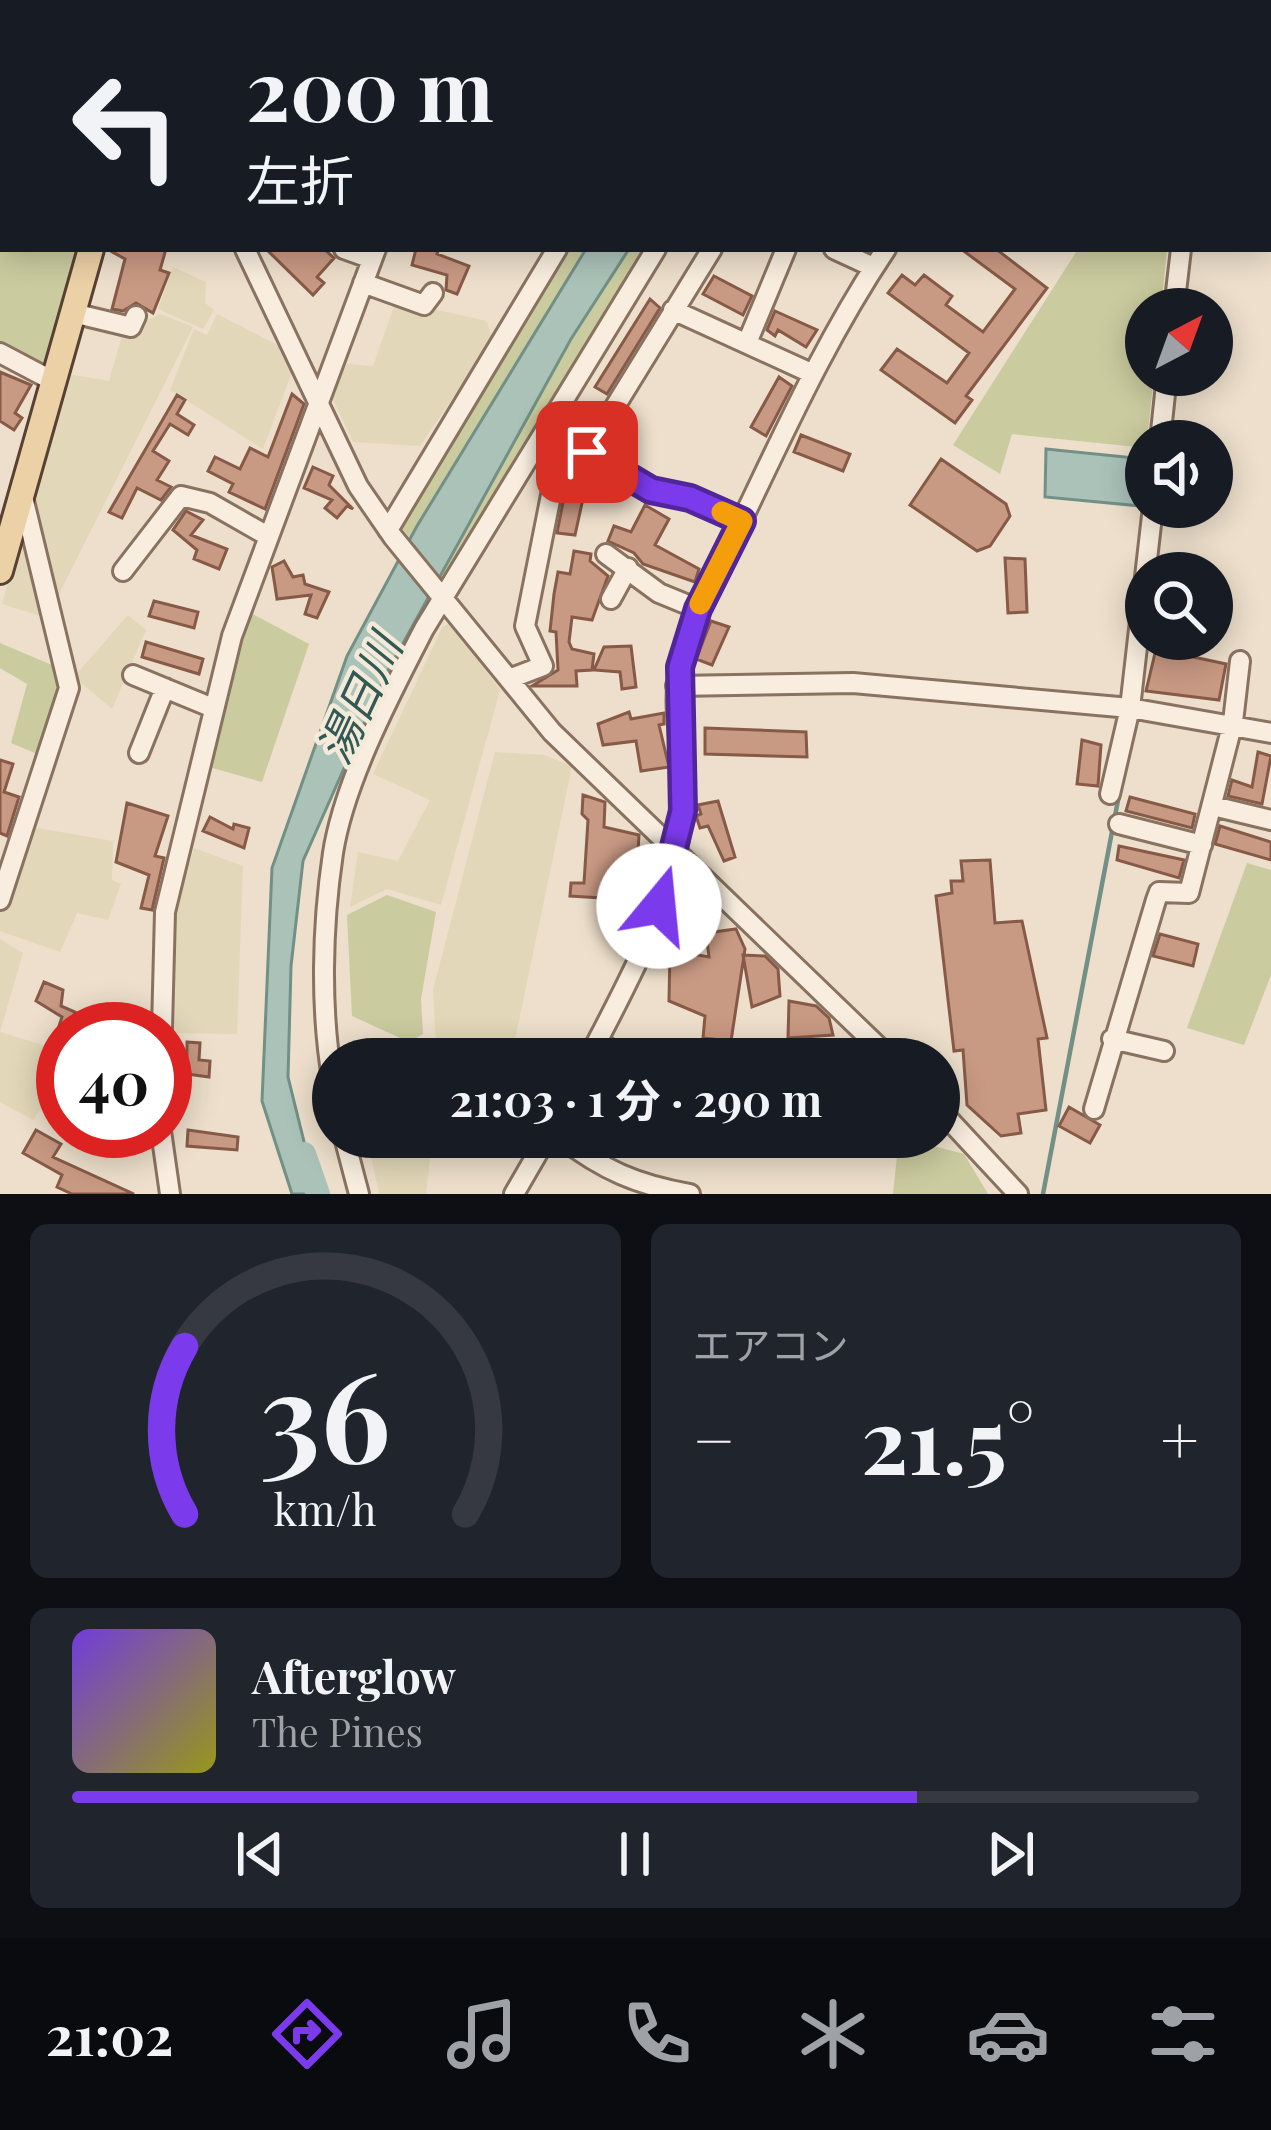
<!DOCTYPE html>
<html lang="ja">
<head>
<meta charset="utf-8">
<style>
  :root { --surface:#171b24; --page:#20242c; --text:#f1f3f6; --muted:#9ea1a6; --line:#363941; --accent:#7c3aed }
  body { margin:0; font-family:"Playfair Display","Noto Sans JP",serif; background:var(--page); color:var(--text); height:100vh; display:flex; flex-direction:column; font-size:45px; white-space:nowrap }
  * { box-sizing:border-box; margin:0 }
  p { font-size:39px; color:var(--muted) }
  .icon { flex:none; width:66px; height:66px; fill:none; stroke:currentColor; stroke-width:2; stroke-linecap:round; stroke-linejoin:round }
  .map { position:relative; height:1194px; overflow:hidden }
  .panel { display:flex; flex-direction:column; gap:30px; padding:30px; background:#0d0f14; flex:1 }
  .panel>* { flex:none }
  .top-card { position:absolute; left:0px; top:0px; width:1272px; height:252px; box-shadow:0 6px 30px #0003; background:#171b24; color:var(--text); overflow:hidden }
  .needle { width:78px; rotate:41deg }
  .buttons { position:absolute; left:1125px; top:288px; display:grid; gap:24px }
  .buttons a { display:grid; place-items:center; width:108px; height:108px; border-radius:50%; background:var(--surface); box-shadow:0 6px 30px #0003; font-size:60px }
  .speed { position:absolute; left:36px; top:1002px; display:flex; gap:24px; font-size:60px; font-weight:700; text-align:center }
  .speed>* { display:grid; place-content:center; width:156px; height:156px; border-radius:50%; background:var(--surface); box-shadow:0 6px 30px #0003; line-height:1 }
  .speed .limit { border:18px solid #d22; background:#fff; color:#111 }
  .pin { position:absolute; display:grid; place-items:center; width:102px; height:102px; color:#fff; margin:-51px; border-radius:24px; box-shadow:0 6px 18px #0006 }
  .me { position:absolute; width:132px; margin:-66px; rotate:17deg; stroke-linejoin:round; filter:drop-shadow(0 0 9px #0008) }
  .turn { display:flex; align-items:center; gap:42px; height:252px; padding:0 48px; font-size:54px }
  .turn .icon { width:156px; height:156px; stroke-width:2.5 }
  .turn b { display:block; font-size:84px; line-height:102px }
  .big { font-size:90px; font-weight:700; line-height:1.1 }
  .panel .widget { flex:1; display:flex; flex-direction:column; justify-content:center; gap:18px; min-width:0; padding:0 42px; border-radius:18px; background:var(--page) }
  .panel .dial { align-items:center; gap:0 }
  .dial svg { height:312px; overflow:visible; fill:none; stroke:var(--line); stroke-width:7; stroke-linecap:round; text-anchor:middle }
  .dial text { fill:var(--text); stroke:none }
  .song { display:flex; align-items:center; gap:36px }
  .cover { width:144px; height:144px; border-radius:18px; background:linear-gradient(135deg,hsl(260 70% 55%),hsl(60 70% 35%)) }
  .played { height:12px; border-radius:6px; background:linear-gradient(90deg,var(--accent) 75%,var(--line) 75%) }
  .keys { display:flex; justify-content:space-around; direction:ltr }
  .heat { display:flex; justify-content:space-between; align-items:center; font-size:66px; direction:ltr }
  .panel .tiles { flex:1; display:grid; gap:30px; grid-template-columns:1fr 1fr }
  .widget:last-child { grid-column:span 2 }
  .trip { position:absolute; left:312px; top:1038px; width:648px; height:120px; border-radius:60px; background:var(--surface); box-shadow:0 6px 30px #0003; font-weight:700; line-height:120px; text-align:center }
  .menu { display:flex; height:192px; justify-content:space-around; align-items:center; background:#090b0e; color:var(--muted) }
  .menu .icon { width:84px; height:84px }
  .menu .active { color:var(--accent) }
  .menu b { font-size:54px; color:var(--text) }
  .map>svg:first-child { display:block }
</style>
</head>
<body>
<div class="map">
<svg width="1271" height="1194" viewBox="0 0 1271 1194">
  <rect width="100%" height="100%" fill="#eddfcb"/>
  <!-- farmland -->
  <path fill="#e2d7b8" d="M 173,267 L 206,282 L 205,303 L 214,310 L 203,329 L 158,309 Z
    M 396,301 L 487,321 L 492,340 L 420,446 L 353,442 L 331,395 L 347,364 L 373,366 Z
    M 160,314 L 193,327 L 47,618 L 2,604 L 67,374 L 109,381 L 122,336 L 133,340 L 139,324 Z
    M 217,314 L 283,348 L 294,367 L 263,449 L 170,390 L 194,329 L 207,335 Z
    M 128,615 L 146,630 L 112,709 L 74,677 Z
    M 450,622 L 500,690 L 441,905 L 387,889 L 350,907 L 358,852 L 398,861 L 430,800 L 373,774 L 442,628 Z
    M 495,752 L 544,755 L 572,766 L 511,1059 L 436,1043 L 433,990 Z
    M 31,827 L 113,841 L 112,880 L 121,884 L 108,920 L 77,913 L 60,952 L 0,931 L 0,911 Z
    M 194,848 L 243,866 L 237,1034 L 175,1033 L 176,911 Z
    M 0,939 L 23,953 L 0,1032 L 63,1051 L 63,1109 L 46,1101 L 33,1120 L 0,1102 Z
    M 367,1137 L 441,1137 L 431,1151 L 426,1194 L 379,1194 Z"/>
  <!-- green -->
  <path fill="#cacb9f" d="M 0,213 L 3,249 L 83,249 L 43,368 L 0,344 Z
    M 567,249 L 655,249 L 447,584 L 400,526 Z
    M 1078,249 L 1167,249 L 1161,309 L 1146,309 L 1146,375 L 1154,375 L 1146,448 L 1012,434 L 1000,474 L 953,445 Z
    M 249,612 L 309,644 L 262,782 L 209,767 Z
    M 0,643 L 59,668 L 68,692 L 47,758 L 11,743 L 27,684 L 0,668 Z
    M 1247,863 L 1271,870 L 1271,975 L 1244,1045 L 1187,1028 Z
    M 387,895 L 436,912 L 421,999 L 423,1034 L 409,1042 L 352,1016 L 347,915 Z
    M 899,1137 L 964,1154 L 988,1194 L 893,1194 Z"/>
  <!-- water -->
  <path fill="#abc2b9" stroke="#729085" stroke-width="3" d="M 586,249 L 629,249 L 571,339 L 385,676 L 303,861 L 291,966 L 288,1077 L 317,1194 L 292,1194 L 262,1101 L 272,868 L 347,656 L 417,526 Z
    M 1046,449 L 1145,459 L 1141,506 L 1045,497 Z"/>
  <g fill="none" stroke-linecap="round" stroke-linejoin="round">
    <!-- stream -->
    <path stroke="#729085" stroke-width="4.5" d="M 1043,1194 L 1119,795"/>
    <!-- river -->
    <path stroke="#abc2b9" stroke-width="24" d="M 304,1154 L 318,1194"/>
  </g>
  <!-- building -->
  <path fill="#c89983" stroke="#875a47" stroke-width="3" d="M 107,249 L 166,249 L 160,270 L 169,273 L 153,313 L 136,303 L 123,311 L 112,309 L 125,259 Z
    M 266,249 L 324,249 L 334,258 L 317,277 L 324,283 L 313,295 Z
    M 416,249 L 439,249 L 437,254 L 469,266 L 457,294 L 446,290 L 447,275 L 412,265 Z
    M 961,249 L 996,249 L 1047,288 L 966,396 L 972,400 L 955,423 L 881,370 L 897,349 L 947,383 L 969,353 L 888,293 L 902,275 L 915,285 L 924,275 L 952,296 L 946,305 L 983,332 L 1015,289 Z
    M 714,276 L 752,296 L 743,315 L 703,294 Z
    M 650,299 L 660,308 L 607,394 L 595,387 Z
    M 775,311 L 817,330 L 806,347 L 778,330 L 775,336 L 767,330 Z
    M 0,372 L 31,385 L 15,413 L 22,418 L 14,430 L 0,421 Z
    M 779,377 L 792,386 L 766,436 L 751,427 Z
    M 292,394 L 304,404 L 265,509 L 229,492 L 233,484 L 208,471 L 215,457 L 240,469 L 250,448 L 268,457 Z
    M 177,395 L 185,400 L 177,414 L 194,425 L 188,435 L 170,424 L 153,451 L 169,461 L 157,480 L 171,487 L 161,500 L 137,488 L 122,518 L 109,512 Z
    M 801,435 L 850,454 L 843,471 L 794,452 Z
    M 941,459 L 1006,504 L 1010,516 L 990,546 L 977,551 L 910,505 Z
    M 313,467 L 333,476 L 329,485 L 353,509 L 347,506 L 337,518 L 325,508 L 332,500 L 304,488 Z
    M 565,492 L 584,494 L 575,535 L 557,533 Z
    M 645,505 L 669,519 L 655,545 L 699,569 L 695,582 L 643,564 L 634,553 L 608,541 L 614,526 L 631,532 Z
    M 186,511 L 203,520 L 191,535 L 227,549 L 219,569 L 194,559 L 197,550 L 173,530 Z
    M 574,551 L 591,554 L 590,561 L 608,576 L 592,620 L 572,617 L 569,642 L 572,649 L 594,654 L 592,670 L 576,671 L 577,686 L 532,686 L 558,670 L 556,632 L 550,631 L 554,594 L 558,572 L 570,574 Z
    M 1005,558 L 1025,559 L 1027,612 L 1008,613 Z
    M 284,561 L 293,577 L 303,575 L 305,584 L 329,592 L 317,618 L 305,614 L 311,595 L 277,599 L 272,567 Z
    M 154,601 L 198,612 L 194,628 L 149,616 Z
    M 711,621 L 729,627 L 712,665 L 696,659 Z
    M 146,642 L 203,659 L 199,674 L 142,657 Z
    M 631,646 L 636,687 L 622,689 L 620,672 L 594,670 L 604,647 Z
    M 1156,649 L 1226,664 L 1219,700 L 1146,691 Z
    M 629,712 L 631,719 L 664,713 L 664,724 L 659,725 L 669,767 L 641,771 L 636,741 L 603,745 L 598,724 Z
    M 705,728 L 806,732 L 807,757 L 705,754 Z
    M 1082,740 L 1101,745 L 1098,786 L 1077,784 Z
    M 1258,752 L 1271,756 L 1262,804 L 1228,796 L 1232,780 L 1252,787 Z
    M 0,760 L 13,764 L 4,792 L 19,797 L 7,836 L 0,833 Z
    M 583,795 L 605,802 L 604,827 L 639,835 L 635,900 L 570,896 L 571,883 L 584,883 L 588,820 L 582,814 Z
    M 1130,797 L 1195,814 L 1192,828 L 1126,811 Z
    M 718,801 L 735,857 L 724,861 L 708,826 L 700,828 L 696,816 L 701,814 L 698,805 Z
    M 127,803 L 168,816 L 155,856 L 164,858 L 152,910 L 141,908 L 149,875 L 116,862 Z
    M 210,817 L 233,829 L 234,824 L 249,828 L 244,848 L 203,831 Z
    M 1220,826 L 1271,842 L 1271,860 L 1215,844 Z
    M 1119,846 L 1184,860 L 1179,878 L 1117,860 Z
    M 990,860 L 995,923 L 1022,921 L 1047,1038 L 1038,1039 L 1046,1110 L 1018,1114 L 1021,1133 L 1001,1136 L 967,1105 L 963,1050 L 954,1051 L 936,896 L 952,893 L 951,881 L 963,881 L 961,861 Z
    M 736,929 L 745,949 L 731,1041 L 703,1038 L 705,1016 L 669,1001 L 670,950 L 709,957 L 706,933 Z
    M 1160,934 L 1198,944 L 1193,966 L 1153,956 Z
    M 743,955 L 765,956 L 778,969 L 780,996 L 752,1007 Z
    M 44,982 L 63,990 L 61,1006 L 75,1012 L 69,1029 L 58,1029 L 62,1017 L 36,1001 Z
    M 789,1001 L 816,1006 L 829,1018 L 833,1035 L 788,1038 Z
    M 187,1042 L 200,1043 L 199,1060 L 210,1061 L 209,1077 L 172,1072 L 174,1056 L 187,1058 Z
    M 1069,1107 L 1100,1125 L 1090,1143 L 1059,1126 Z
    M 36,1130 L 61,1144 L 53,1157 L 134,1194 L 72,1194 L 57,1187 L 62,1175 L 23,1153 Z
    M 188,1130 L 238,1137 L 237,1150 L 187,1146 Z"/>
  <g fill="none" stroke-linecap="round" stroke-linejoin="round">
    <defs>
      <path id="minor" d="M 250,0 L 257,3
        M 273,3 L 273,0
        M 499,3 L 500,0
        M 705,3 L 707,0
        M 799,3 L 801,0
        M 1035,3 L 1036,0
        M 1269,10 L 1271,10
        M 1269,101 L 1271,102
        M 245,249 L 358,486 L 393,537 L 552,732 L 891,1059
        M 344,249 L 372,259
        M 834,249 L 873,267
        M 363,283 L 424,305 L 433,293
        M 1174,309 L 1181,249
        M 673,310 L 811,373
        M 73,313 L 131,327 L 136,316
        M 747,343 L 786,249
        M 0,353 L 53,381
        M 1160,441 L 1167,375
        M 587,452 L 651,490 L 690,498 L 742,521
        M 388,530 L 557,249
        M 606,554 L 659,593 L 698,609
        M 123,571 L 181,496 L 210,503 L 266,535
        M 611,599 L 628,568
        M 133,675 L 213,708
        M 509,679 L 543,666 L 525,626 L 555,475 L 587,452 L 712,249
        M 676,686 L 853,683 L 1130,708 L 1271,733
        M 139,753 L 165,688
        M 1110,794 L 1130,708 L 1153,507
        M 1213,806 L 1271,820
        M 1119,824 L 1202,845
        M 0,900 L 69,688 L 22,493
        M 162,1029 L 165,912 L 232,636 L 376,249
        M 1112,1039 L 1164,1051
        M 598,1040 L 622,1059
        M 588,1059 C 629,980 673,903 683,813 C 688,765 669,713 680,667 C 692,613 721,565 744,516 C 788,424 829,334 886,249
        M 333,1084 C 320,1010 322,927 333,853 C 344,782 391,693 424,629 L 656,249
        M 939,1109 L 1018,1194
        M 1094,1109 L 1156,900 L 1159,892 L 1189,893 L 1233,722 L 1240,661
        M 161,1131 L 170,1194
        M 344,1137 L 359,1194
        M 560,1137 C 603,1170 637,1185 690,1194
        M 514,1194 L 547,1137"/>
      <path id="major" d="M 144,3 L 144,0
        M 0,571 L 91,249"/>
    </defs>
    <!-- minor casing -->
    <use href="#minor" stroke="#897260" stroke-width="24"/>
    <!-- major casing -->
    <use href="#major" stroke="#574133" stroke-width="30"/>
    <!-- minor -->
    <use href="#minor" stroke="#f8edde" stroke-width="18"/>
    <!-- major -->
    <use href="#major" stroke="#ecd0a6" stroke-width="24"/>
  </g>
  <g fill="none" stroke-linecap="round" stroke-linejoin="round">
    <defs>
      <path id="route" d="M 587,452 L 651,490 L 690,498 L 742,521 L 698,609 L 680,667 L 683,811 L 659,906"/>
    </defs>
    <!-- route casing -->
    <use href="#route" stroke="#51269a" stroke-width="30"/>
    <!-- route -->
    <use href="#route" stroke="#7c3aed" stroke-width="21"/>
    <!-- slow -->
    <path stroke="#f59e0b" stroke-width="21" d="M 700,604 L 742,521 L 722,512"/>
  </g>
  <g text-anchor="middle" stroke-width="9" stroke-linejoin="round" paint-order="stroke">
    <!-- water labels -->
    <g font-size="45" font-style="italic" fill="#325953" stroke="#f4eada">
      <text transform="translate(360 699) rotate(-65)" y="16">湯日川</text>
    </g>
  </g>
</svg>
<div class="buttons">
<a><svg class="needle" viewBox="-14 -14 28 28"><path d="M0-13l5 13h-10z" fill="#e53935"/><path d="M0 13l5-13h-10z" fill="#9ea1a6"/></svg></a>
<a><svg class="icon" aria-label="sound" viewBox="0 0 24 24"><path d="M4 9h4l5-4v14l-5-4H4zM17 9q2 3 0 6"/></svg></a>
<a><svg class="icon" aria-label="search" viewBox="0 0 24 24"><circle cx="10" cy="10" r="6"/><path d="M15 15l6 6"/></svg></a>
</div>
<div class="speed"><div class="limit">40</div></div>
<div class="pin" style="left:587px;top:452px;background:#d93025"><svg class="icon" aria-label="arrive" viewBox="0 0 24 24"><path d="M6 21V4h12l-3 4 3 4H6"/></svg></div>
<svg class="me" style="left:659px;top:906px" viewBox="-20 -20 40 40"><circle r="19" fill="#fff"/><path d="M0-13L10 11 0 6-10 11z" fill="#7c3aed"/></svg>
<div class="trip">21:03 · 1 分 · 290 m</div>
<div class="top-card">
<div class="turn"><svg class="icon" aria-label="left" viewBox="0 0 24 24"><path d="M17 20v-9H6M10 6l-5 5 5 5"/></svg><div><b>200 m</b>左折</div></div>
</div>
</div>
<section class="panel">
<div class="tiles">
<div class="widget dial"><svg viewBox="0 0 100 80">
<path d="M14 69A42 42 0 1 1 86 69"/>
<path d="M14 69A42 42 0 0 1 14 26" stroke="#7c3aed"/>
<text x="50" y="56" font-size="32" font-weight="700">36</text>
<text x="50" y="72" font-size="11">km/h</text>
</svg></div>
<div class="widget"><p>エアコン</p>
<div class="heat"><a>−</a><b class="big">21.5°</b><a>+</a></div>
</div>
<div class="widget">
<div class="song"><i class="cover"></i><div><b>Afterglow</b><p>The Pines</p></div></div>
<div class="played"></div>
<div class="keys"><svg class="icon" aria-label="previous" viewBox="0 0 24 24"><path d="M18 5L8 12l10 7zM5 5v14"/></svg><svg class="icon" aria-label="pause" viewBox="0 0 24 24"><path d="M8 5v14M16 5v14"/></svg><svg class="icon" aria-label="next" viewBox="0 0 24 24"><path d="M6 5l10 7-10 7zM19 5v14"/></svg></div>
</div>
</div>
</section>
<nav class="menu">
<b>21:02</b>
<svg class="icon active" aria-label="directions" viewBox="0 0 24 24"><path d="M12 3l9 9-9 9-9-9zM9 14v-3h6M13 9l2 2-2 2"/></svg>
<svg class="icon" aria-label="music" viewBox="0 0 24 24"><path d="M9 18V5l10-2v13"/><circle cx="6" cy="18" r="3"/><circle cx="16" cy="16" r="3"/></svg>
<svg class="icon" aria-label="phone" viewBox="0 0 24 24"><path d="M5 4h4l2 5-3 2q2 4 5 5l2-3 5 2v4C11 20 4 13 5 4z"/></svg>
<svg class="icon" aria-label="climate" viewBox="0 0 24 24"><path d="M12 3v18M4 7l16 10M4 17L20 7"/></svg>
<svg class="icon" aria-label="car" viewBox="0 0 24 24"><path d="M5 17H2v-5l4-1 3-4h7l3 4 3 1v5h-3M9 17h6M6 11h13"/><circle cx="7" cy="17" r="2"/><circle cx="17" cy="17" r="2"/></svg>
<svg class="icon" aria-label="filters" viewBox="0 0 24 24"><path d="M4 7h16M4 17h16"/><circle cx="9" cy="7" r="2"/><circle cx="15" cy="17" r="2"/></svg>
</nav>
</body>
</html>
